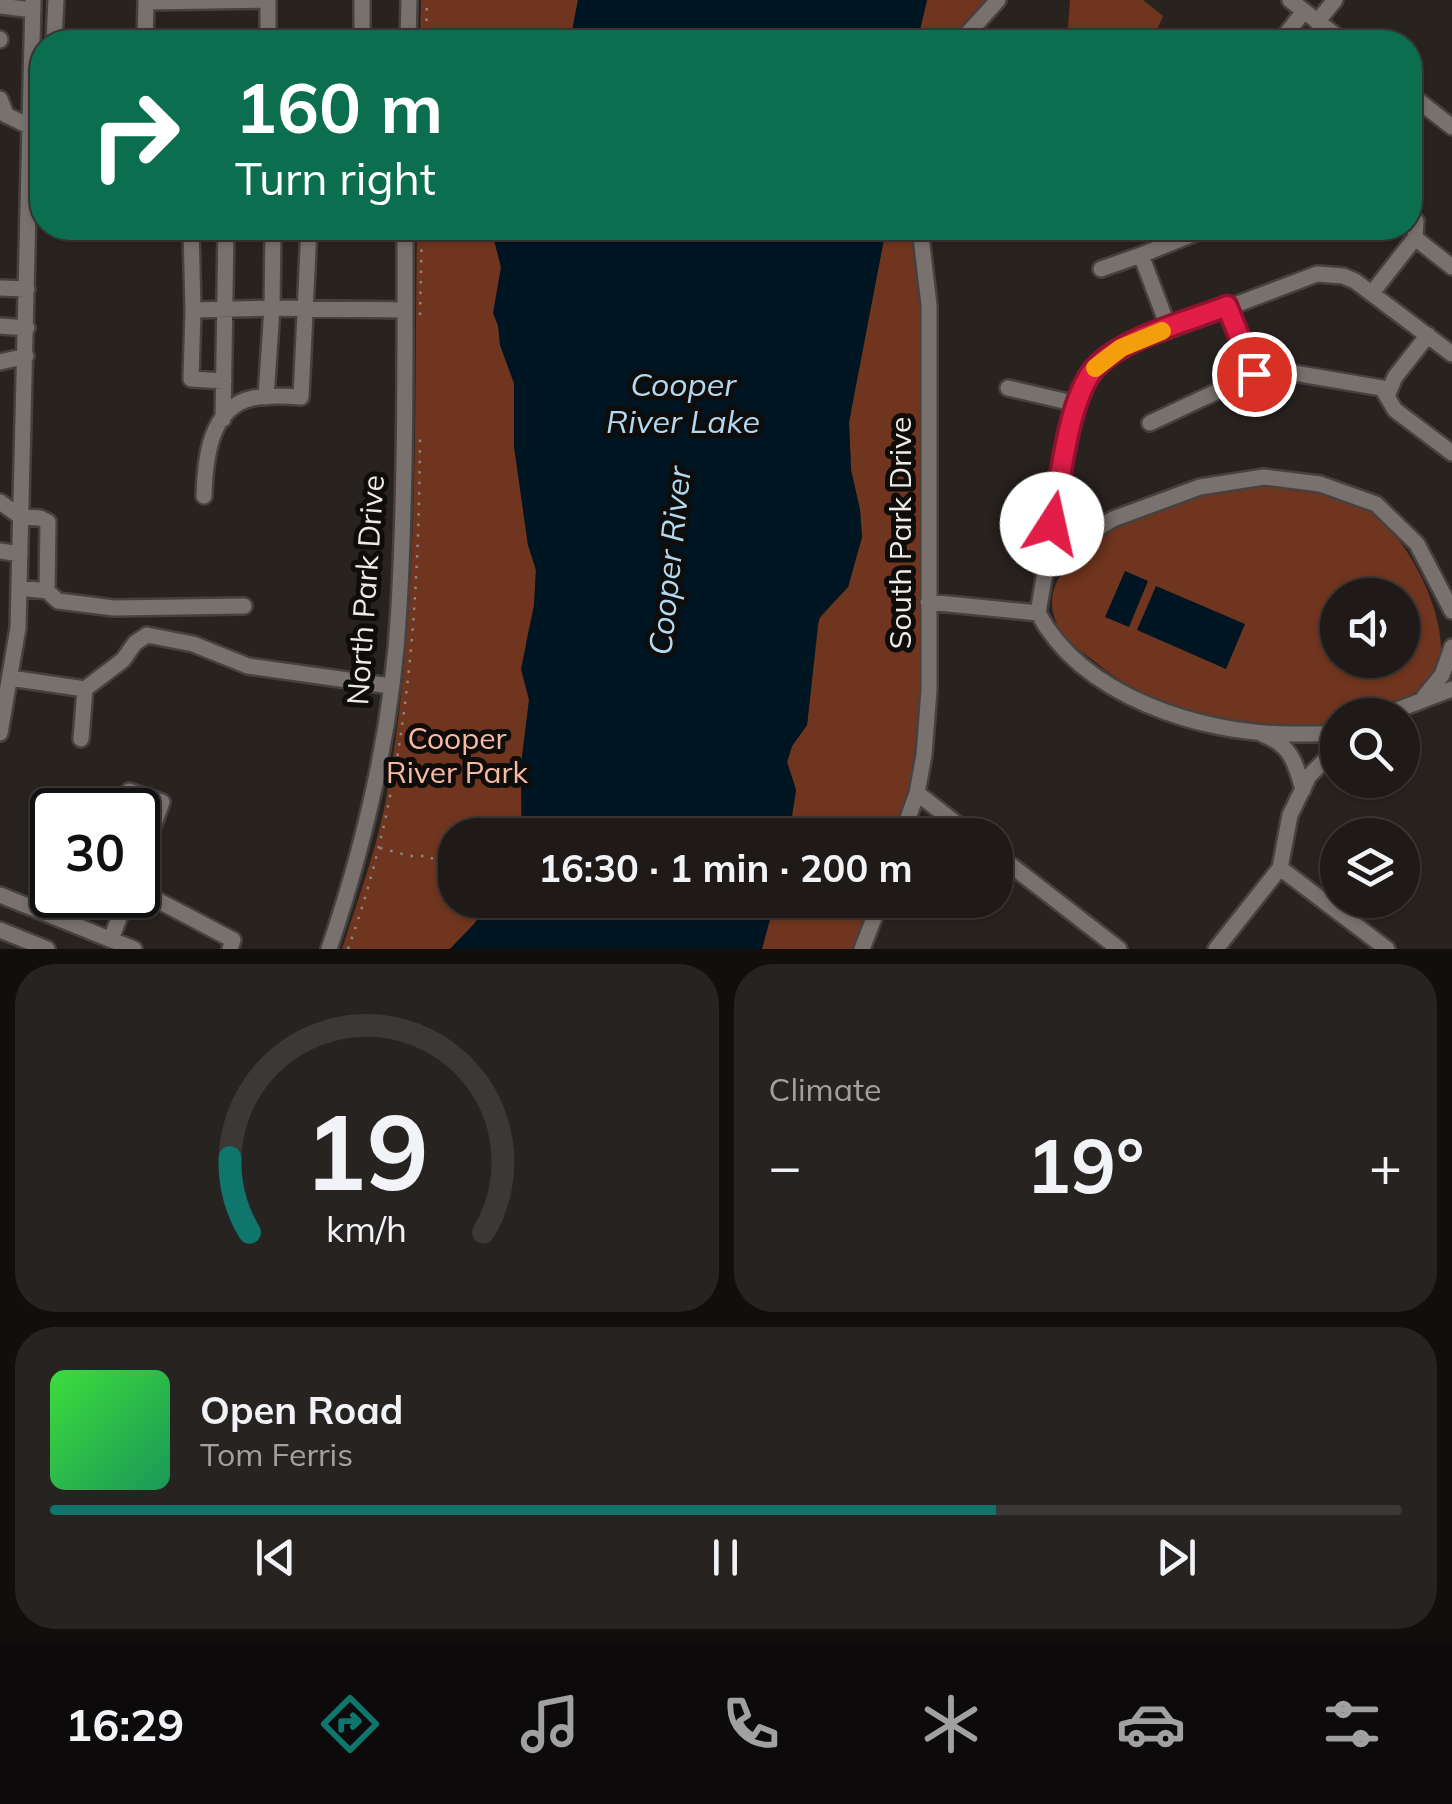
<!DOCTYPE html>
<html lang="en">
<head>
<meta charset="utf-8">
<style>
  :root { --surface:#1f1a18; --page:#272321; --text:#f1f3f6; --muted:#a1a1a2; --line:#3c3837; --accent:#0f766e }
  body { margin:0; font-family:Mulish,sans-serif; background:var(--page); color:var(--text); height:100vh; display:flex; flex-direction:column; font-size:38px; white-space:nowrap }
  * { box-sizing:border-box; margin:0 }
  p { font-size:32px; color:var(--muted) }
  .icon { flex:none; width:55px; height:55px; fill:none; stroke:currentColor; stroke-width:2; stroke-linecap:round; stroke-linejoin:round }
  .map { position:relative; height:949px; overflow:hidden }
  .panel { display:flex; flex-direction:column; gap:15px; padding:15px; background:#110e0d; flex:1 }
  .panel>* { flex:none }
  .top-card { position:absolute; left:30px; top:30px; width:1392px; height:210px; border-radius:40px; box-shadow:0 2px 8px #0004,0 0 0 2px var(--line); background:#0b6e4f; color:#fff; overflow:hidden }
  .controls { position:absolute; left:1320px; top:578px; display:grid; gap:20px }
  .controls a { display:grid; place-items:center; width:100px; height:100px; border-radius:50%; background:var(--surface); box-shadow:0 2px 8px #0004,0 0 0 2px var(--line); font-size:50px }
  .speed { position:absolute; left:30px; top:788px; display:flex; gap:20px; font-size:50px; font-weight:700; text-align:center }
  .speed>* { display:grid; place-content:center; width:130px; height:130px; border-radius:50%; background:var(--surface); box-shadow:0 2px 8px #0004,0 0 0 2px var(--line); line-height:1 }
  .speed .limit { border:5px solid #111; border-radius:15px; background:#fff; color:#111 }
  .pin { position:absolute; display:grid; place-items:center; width:85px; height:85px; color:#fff; margin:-42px; border:5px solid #fff; border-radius:50%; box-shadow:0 2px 10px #0007 }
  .me { position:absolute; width:110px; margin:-55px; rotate:10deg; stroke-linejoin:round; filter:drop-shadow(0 0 8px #0008) }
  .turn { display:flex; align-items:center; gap:35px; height:210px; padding:0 40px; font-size:45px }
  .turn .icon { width:130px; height:130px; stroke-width:2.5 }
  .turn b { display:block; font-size:70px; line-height:85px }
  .big { font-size:75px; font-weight:700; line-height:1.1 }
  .panel .tile { flex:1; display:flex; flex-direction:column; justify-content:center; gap:15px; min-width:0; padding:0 35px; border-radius:40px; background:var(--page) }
  .panel .dial { align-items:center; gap:0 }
  .dial svg { height:260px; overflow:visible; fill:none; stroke:var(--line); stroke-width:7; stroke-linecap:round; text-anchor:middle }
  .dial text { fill:var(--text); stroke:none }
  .song { display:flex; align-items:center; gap:30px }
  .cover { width:120px; height:120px; border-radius:15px; background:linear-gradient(135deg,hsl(120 70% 55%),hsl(150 70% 35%)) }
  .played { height:10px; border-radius:5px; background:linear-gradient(90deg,var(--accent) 70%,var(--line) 70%) }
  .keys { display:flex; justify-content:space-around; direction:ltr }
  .heat { display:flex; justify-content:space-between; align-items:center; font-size:55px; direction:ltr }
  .panel .tiles { flex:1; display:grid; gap:15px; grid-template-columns:1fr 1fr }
  .tile:last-child { grid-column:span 2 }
  .trip { position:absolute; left:438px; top:818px; width:575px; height:100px; border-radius:40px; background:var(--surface); box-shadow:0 2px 8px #0004,0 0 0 2px var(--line); font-weight:700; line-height:100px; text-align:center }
  .menu { display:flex; height:160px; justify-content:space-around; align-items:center; background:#0c0a0a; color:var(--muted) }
  .menu .icon { width:70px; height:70px }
  .menu .active { color:var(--accent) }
  .menu b { font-size:45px; color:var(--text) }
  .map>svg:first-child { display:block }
</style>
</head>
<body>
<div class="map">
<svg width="1452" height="949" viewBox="0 0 1452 949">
  <rect width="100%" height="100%" fill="#292320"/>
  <!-- green -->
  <path fill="#70351e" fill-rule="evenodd" d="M 421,0 L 578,0 L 570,42 L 420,42 Z
    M 927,0 L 998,0 L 960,42 L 917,42 Z
    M 1070,0 L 1143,0 L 1163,16 L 1152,42 L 1067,42 Z
    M 417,228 L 491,228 L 501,267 L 500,345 L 514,383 L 514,446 L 528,545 L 536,570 L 534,606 L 526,642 L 529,700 L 521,766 L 521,823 L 518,835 L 455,835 L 455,900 L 490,900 L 475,923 L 450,949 L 342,949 C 359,896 379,843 388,788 C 420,603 414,414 417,228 Z
    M 886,228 L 920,228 L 929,305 L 929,690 L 902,835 L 789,835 L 796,790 L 787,762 L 792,746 L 807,725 L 819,619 L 848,587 L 862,537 L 860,510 L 851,470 L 849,422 Z
    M 1281,486 C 1309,489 1339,494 1363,507 C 1407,531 1452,620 1439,671 C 1432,685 1384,713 1368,715 C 1359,717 1347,715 1338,715 L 1337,732 C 1250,727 1165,720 1094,661 C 1085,654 1072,646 1065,637 C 1008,562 1155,506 1206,493 C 1229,487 1257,488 1281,486 ZM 1338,595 L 1402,595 L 1402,660 L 1338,660 Z
    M 775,900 L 881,900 L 862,949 L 762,949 Z"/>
  <!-- water -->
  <path fill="#001522" d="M 578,0 L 927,0 L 917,42 L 570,42 Z
    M 491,228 L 886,228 L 849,422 L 851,470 L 860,510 L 862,537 L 848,587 L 821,615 L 818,623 L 807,725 L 792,746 L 787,762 L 796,790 L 789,835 L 518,835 L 522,820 L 521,766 L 529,700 L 521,669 L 534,606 L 536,570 L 528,545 L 514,446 L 514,383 L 500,345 L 498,326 L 493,313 L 501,267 Z
    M 1125,571 L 1148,581 L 1129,627 L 1105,617 Z
    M 1156,586 L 1245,624 L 1226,669 L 1137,630 Z
    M 490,900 L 775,900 L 762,949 L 450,949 L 475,923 Z"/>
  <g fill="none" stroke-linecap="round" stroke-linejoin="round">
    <defs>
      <path id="minor" d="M 362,0 L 362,42
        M 1290,0 L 1344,42
        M 0,6 L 33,10
        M 1317,22 L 1335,0
        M 0,40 L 0,39
        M 54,42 L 56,0
        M 145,42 L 146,2 L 266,0
        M 268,42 L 268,0
        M 408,42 L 409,0
        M 960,42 L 998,0
        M 1280,42 L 1304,11
        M 1410,94 L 1452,127
        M 0,99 L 6,115 L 31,127
        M 1410,216 L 1416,221 L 1415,238
        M 191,228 L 193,310 L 272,308 L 266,397
        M 273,228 L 272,308 L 405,310
        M 1101,269 L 1141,255
        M 0,288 L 27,289
        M 1372,293 L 1415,238 L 1452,267
        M 193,310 L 191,379 L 224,381
        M 0,326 L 27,328
        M 1169,329 L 1141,255 L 1208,228
        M 0,362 L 26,356
        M 1254,374 L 1270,369 L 1382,388 L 1395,410 L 1452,453
        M 1008,388 L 1077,404
        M 1387,396 L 1395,377 L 1428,335
        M 223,419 L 226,228
        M 1150,423 L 1254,374 L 1227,306
        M 204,496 C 205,461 209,407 253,398 C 268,395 286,396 301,397 L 309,228
        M 0,502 L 21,517 L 40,518 L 48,522 L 47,591
        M 0,551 L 20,554
        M 1046,558 L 1113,519 L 1200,487 L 1264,477 L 1320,484 L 1376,504 L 1417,544 L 1452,611
        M 19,588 L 47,591 L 58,601 L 114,608 L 244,606
        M 928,602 L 1038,613
        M 1038,613 L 1065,455 L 1079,395 L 1096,366 L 1121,348 L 1317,274 L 1343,276 L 1355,281 L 1452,354
        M 1038,613 C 1083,697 1202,734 1291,734 C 1307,734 1322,735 1338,732
        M 10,678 L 85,689 L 81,739
        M 85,689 L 123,660 L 135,643 L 147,635 L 193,644 L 248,666 L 390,686
        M 1424,697 L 1442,675 L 1452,647
        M 1384,715 L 1452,689
        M 0,733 L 18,628 L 33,0
        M 1264,735 C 1291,745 1296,764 1303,790
        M 917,793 L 971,835
        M 121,810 L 129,791 L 162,802 L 138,868
        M 902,835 L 917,793 L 924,755 L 929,690 L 929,305 L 920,228
        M 995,853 L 1119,949
        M 1280,868 L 1387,949
        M 138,890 L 233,940 L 230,949
        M 0,895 L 134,949
        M 74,924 L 87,895
        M 0,930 L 47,949
        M 111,939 L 128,895
        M 329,949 C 366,840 393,723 399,607 C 406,481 405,354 405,228
        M 862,949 L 881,900
        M 1216,949 L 1280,868 L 1290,815 L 1309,776 L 1338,747"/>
    </defs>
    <!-- minor casing -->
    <use href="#minor" stroke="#46413f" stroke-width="20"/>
    <!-- path -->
    <path stroke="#8b8683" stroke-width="2.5" stroke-dasharray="2.5 8" stroke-linecap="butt" d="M 426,42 L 427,0
      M 420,315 L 422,228
      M 380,848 L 410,856 L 429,856 L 453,875
      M 348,949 C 408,783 419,609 420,433"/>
    <!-- minor -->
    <use href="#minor" stroke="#79716e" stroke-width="15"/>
  </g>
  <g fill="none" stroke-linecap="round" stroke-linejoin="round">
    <defs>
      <path id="route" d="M 1052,524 C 1060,483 1068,398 1095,368 C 1123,337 1187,322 1227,306 L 1254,374"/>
    </defs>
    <!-- route casing -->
    <use href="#route" stroke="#92132f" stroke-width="25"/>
    <!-- route -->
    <use href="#route" stroke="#e11d48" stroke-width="18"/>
    <!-- slow -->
    <path stroke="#f59e0b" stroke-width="18" d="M 1095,368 L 1121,348 L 1162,331"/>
  </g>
  <g text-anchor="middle" stroke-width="10" stroke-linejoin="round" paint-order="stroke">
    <!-- street labels -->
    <g font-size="30" fill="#eeeae8" stroke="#0f0d0c">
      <text transform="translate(901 533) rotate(-90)" y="10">South Park Drive</text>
      <text transform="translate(366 590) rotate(-86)" y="10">North Park Drive</text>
    </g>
    <!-- park labels -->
    <g font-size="30" fill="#f9baa2" stroke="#0f0d0c">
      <text x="457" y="749">Cooper<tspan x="457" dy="34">River Park</tspan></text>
    </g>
    <!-- water labels -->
    <g font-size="32" font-style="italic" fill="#b1d9f1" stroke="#0f0d0c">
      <text x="683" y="396">Cooper<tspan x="683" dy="37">River Lake</tspan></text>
      <text transform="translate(670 561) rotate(-84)" y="11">Cooper River</text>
    </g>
  </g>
</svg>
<div class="controls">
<a><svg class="icon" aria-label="sound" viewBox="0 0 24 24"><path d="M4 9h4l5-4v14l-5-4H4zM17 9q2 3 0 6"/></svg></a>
<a><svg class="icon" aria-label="search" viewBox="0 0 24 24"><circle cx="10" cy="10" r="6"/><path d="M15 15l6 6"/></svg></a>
<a><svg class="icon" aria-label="layers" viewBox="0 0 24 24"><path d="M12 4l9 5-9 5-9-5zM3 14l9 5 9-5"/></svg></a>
</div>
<div class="speed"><div class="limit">30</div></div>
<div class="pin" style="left:1254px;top:374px;background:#d93025"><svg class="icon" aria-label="arrive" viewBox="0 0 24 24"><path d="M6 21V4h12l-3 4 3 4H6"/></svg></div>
<svg class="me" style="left:1052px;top:524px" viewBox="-20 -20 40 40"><circle r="19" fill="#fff"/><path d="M0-13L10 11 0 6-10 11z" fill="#e11d48"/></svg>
<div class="trip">16:30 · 1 min · 200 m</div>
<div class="top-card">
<div class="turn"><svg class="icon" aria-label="right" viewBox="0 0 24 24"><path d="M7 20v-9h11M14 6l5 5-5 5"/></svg><div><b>160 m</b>Turn right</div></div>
</div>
</div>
<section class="panel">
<div class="tiles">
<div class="tile dial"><svg viewBox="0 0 100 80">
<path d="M14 69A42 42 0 1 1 86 69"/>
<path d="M14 69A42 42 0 0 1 8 46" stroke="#0f766e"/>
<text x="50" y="56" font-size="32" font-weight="700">19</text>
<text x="50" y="72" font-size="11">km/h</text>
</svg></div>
<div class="tile"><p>Climate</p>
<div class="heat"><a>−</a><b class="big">19°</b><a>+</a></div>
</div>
<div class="tile">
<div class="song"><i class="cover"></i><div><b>Open Road</b><p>Tom Ferris</p></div></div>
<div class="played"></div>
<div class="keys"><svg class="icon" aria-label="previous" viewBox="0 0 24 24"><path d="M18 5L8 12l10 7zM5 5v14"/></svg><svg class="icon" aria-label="pause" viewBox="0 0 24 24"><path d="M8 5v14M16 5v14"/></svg><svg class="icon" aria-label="next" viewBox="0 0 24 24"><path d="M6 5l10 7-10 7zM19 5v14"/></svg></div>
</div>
</div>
</section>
<nav class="menu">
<b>16:29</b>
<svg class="icon active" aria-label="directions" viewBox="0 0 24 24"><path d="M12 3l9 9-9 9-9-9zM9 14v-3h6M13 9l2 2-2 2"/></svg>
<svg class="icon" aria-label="music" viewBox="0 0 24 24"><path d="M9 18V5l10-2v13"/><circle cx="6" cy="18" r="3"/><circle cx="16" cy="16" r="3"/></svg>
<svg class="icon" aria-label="phone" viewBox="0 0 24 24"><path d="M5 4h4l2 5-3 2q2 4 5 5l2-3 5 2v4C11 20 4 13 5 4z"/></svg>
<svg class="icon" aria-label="climate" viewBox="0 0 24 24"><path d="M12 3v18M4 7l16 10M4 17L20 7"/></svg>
<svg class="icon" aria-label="car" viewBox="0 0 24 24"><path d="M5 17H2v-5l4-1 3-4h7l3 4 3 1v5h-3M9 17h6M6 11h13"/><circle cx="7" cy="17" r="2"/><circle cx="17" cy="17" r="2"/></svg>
<svg class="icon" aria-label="filters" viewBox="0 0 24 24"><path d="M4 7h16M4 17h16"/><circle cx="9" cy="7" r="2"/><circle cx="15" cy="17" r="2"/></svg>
</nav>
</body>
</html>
